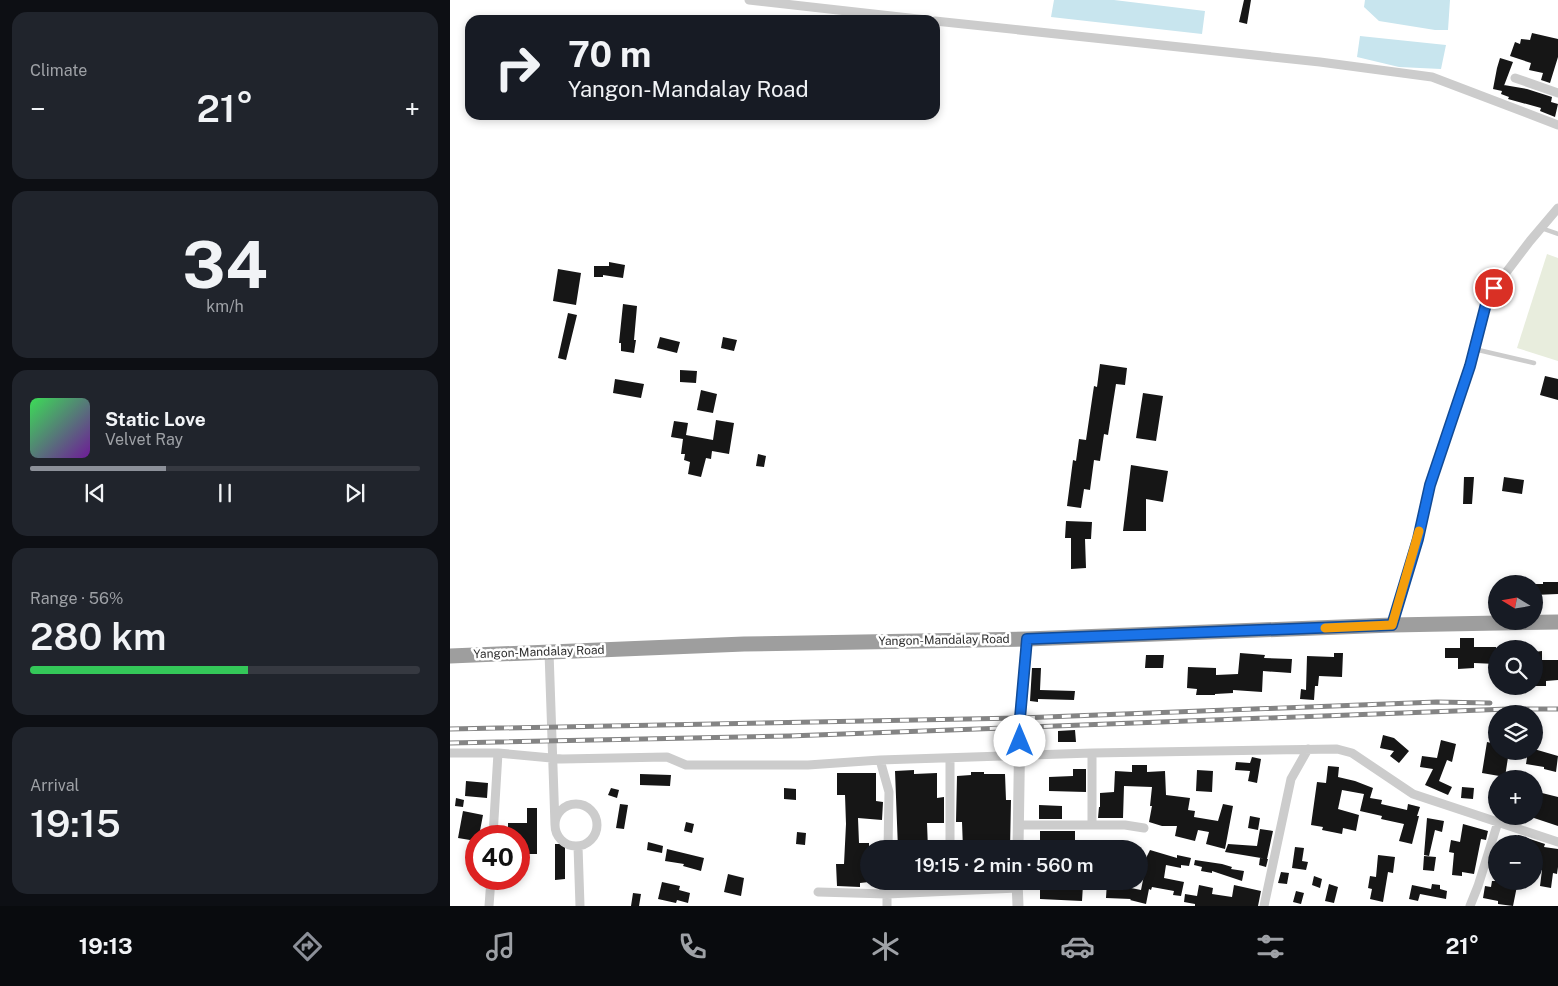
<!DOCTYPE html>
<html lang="en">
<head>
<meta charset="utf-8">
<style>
  :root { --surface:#171b24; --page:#20242c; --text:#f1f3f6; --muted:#9ea1a6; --line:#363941; --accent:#8c9099 }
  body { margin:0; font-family:"Public Sans",sans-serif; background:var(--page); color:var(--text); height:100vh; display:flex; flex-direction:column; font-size:19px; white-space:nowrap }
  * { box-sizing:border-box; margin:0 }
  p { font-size:16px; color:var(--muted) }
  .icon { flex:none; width:28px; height:28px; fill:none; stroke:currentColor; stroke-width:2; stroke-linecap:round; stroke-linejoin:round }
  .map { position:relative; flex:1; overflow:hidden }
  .sheet { display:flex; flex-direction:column; gap:12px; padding:12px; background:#0d0f14; width:450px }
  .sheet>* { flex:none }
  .banner { position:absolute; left:15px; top:15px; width:475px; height:105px; border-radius:15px; box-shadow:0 2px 8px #0003; background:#171b24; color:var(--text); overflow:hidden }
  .needle { width:32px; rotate:281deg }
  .controls { position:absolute; left:1038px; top:575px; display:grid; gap:10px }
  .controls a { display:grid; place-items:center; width:55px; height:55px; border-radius:50%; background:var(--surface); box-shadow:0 2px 8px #0003; font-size:25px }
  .speed { position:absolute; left:15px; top:825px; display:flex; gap:10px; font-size:25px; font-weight:700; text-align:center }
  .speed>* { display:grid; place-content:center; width:65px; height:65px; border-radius:50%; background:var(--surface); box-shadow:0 2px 8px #0003; line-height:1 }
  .speed .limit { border:8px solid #d22; background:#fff; color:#111 }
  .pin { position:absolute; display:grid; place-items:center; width:42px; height:42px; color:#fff; margin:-21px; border:2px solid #fff; border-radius:50%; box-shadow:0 1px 5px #0007 }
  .me { position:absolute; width:55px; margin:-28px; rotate:0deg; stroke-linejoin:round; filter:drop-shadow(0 0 4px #0008) }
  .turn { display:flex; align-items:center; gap:18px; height:105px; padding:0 20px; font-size:22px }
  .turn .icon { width:65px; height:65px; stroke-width:2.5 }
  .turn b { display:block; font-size:35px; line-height:42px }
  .big { font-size:38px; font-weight:600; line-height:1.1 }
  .sheet .tile { flex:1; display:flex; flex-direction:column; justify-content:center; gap:8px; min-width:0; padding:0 18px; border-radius:15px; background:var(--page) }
  .sheet .dial { align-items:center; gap:0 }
  .dial b { font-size:65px; line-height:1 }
  .song { display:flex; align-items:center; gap:15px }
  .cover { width:60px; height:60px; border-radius:8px; background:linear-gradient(135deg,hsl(130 70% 55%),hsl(280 70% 35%)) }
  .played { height:5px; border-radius:2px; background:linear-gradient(90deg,var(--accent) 35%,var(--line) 35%) }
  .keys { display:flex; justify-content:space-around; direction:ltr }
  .heat { display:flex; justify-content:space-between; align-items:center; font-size:28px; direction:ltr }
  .charge { height:8px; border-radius:4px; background:linear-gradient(90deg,#34c759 56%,var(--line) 0) }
  .trip { position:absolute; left:410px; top:840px; width:288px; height:50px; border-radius:25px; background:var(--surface); box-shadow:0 2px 8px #0003; font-weight:600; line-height:50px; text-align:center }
  .tabs { display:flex; height:80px; justify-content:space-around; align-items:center; background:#090b0e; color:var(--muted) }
  .tabs .icon { width:35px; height:35px }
  .tabs .selected { color:var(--accent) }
  .tabs b { font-size:22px; color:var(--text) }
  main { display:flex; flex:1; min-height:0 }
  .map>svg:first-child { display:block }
</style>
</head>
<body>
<main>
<section class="sheet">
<div class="tile"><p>Climate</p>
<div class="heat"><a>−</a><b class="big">21°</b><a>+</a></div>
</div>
<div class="tile dial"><b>34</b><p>km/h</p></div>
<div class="tile">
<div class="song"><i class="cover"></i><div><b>Static Love</b><p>Velvet Ray</p></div></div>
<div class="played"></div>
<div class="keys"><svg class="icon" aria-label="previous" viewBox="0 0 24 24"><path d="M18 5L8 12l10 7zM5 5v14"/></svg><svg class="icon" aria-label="pause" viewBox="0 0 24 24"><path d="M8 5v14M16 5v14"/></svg><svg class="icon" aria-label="next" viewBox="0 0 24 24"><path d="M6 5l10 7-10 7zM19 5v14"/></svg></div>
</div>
<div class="tile"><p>Range · 56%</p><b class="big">280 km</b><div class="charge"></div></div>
<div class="tile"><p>Arrival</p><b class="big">19:15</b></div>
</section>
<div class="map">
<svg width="1108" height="906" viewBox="0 0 1108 906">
  <rect width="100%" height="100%" fill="#fff"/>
  <!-- green -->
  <path fill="#e8eddd" d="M 1097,254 L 1108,258 L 1108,361 L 1067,348 Z"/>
  <!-- water -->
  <path fill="#c8e5ee" d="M 604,0 L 664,0 L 755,11 L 752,34 L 601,17 Z
    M 915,0 L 1000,0 L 998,30 L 985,30 L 929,21 L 914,7 Z
    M 910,36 L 996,45 L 991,69 L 949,67 L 907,57 Z"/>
  <!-- building -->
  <path fill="#161616" d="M 794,0 L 801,0 L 797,24 L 789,22 Z
    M 1082,33 L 1108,39 L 1108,57 L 1100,83 L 1091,80 L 1093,73 L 1079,70 L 1081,63 L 1060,56 L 1065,42 L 1070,44 L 1071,39 L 1080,40 Z
    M 1050,58 L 1063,62 L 1052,91 L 1043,89 L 1047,68 Z
    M 1054,85 L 1077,89 L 1102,97 L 1101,102 L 1108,104 L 1105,117 L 1090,111 L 1091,108 L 1058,99 L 1059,97 L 1051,94 Z
    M 159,262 L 175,265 L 173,278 L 153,275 L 153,277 L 144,277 L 144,266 L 159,266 Z
    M 108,269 L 131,273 L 126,305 L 103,301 Z
    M 173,304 L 187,306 L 184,340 L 186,340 L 184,353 L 171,351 L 171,343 L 169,343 Z
    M 118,313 L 127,315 L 116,360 L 108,358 Z
    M 210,337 L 230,342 L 227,353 L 207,348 Z
    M 273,337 L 287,340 L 284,351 L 271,348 Z
    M 650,364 L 677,368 L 675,385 L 666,384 L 658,435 L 654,434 L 650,461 L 644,460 L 640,490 L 634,489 L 631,508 L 617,506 L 623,460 L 626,461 L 629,439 L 636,440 L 644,386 L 647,387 Z
    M 230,370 L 247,371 L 246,383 L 230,382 Z
    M 1095,376 L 1108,379 L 1108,400 L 1090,395 Z
    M 165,379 L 194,384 L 191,398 L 163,393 Z
    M 251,390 L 267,394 L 263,413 L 247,410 Z
    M 693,393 L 713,396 L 706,441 L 686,438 Z
    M 266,420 L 284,423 L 279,454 L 262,451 L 261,459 L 256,458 L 251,477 L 238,474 L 240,462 L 234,460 L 235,454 L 231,454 L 233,439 L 221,437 L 224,421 L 238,423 L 236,435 L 263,440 Z
    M 308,454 L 316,456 L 314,467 L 306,466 Z
    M 681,465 L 718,471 L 713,502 L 696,499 L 696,531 L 673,531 Z
    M 1014,477 L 1024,477 L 1022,504 L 1013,504 Z
    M 1054,477 L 1074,480 L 1072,494 L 1052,491 Z
    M 616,521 L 642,522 L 641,539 L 635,539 L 636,568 L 621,569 L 621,538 L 615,538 Z
    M 1093,582 L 1108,582 L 1108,594 L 1084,595 L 1084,584 L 1093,584 Z
    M 1010,638 L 1024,638 L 1024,647 L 1046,647 L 1046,664 L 1024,663 L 1024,668 L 1008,669 L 1008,658 L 995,658 L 995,648 L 1010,648 Z
    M 1092,651 L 1092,660 L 1108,660 L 1108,680 L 1096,681 L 1096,686 L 1084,686 L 1084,652 Z
    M 790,653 L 815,655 L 814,658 L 842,659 L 841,673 L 813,671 L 812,692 L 783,690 L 783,693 L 765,694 L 765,695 L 746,695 L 747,689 L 737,688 L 738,667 L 766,668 L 766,675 L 788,674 Z
    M 884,653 L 893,653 L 892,677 L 869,676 L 868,686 L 865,686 L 864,700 L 850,699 L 851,689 L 856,690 L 857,656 L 884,657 Z
    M 696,655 L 714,655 L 713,668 L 695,668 Z
    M 582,668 L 591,668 L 590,690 L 625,691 L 624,700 L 588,699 L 588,702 L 580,701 Z
    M 625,730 L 626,742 L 608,742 L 608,731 Z
    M 933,735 L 944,738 L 959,751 L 949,763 L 940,756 L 944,751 L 930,748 Z
    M 991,740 L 1006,744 L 1002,762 L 997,760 L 989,781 L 1002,787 L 998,795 L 975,785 L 983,769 L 970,767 L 972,756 L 987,758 Z
    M 1037,742 L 1046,744 L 1046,751 L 1059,751 L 1055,777 L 1032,773 Z
    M 1084,749 L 1108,756 L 1106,772 L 1094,769 L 1094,767 L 1076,764 L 1078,751 L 1084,751 Z
    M 802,757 L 811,759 L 807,783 L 798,781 L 800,771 L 785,770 L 786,762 L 800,763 Z
    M 682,765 L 697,765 L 697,772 L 715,771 L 716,795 L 740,798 L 738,810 L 745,811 L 744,817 L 768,821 L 773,804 L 783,806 L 775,849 L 756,844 L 759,832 L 748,830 L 745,841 L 725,836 L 727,826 L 712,826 L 699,822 L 702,806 L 700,806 L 702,787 L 674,786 L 673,818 L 648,818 L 649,807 L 650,807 L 650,793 L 664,792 L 665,771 L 682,772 Z
    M 878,766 L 889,767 L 888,777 L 905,781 L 923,788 L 920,798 L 932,800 L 931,804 L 957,810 L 958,804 L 970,807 L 967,816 L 969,816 L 962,844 L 949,841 L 954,824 L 931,819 L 932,816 L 910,811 L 914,794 L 892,790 L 888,809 L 909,815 L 906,831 L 893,828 L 892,834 L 872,830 L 873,827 L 861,825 L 867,782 L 876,783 Z
    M 623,769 L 636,769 L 636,792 L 599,791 L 599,777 L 623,776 Z
    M 464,770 L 464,774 L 487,773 L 487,798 L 494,797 L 494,823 L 477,823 L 478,849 L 448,849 L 445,771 Z
    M 747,770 L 763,771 L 762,792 L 746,791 Z
    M 521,772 L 534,772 L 534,774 L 555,774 L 556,800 L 561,800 L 560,849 L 513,849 L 512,822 L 506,822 L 507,776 L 521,775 Z
    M 387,773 L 426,773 L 426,801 L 433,802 L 432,820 L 408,818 L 409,843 L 419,843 L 419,882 L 410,883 L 410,887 L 387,886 L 386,864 L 394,864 L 396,824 L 395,795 L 387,795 Z
    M 190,774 L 221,775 L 220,786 L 190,785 Z
    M 16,781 L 38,783 L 37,798 L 15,796 Z
    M 1012,787 L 1024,788 L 1023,799 L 1011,798 Z
    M 161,788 L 169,790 L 167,798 L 158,795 Z
    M 334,788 L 346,789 L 346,800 L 334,799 Z
    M 1084,791 L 1108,797 L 1108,826 L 1084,818 Z
    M 6,798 L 14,800 L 13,807 L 5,806 Z
    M 170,804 L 178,805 L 174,829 L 166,828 Z
    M 589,805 L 612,806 L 612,819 L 589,819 Z
    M 77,808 L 87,808 L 87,854 L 69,854 L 69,836 L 58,836 L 58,823 L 77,823 Z
    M 13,811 L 33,815 L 29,836 L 26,836 L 26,841 L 8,838 Z
    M 800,816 L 810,818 L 808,830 L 798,828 Z
    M 977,818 L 994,821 L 992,832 L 985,830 L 979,856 L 974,855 Z
    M 236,822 L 244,824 L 242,833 L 234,831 Z
    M 1013,824 L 1038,831 L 1036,840 L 1031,839 L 1024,874 L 1012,872 L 1012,876 L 1002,875 L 1004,853 L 999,852 L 1001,840 L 1010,842 Z
    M 810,829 L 823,831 L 817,859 L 775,852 L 778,844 L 807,846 Z
    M 590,831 L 625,831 L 625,844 L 614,844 L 614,849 L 590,849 Z
    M 347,832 L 356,833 L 355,845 L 346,844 Z
    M 1068,835 L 1095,844 L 1094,847 L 1108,849 L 1108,867 L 1107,874 L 1103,873 L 1101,888 L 1090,886 L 1092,870 L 1084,868 L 1084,844 L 1066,844 Z
    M 669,840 L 670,849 L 659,849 L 659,841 Z
    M 198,842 L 213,846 L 212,853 L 197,850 Z
    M 105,844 L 115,844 L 115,879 L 105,880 Z
    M 845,847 L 854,848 L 852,861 L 858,862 L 856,870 L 842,868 Z
    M 217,849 L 254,858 L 251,871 L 233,866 L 234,864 L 215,861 Z
    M 700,850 L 727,858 L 727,855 L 741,858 L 739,866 L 731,865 L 731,868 L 716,865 L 714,878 L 734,882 L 731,896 L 723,895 L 724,891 L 702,887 L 701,890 L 699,889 L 696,904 L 680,900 L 681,899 L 656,898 L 657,881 L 671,881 L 671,886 L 691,890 L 695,870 L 689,867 L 689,857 L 695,860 Z
    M 928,855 L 945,857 L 943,873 L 938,872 L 933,902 L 920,899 L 922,889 L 918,888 L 920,876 L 926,877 Z
    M 974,856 L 986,857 L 984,871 L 973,870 Z
    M 810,858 L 818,859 L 816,867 L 809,865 Z
    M 745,860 L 772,864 L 782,867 L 781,869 L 794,871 L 792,881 L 762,871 L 762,873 L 751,871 L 752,867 L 744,865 Z
    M 831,872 L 839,873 L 837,884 L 828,883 Z
    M 278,874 L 294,878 L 291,896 L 274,892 Z
    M 864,876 L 872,879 L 870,888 L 862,885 Z
    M 1042,881 L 1068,881 L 1063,906 L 1048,904 L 1048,901 L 1033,898 L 1035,886 L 1041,887 Z
    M 212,882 L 230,886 L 229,890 L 240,893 L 238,903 L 227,900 L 226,903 L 208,899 Z
    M 879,884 L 888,887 L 884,903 L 875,901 Z
    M 982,884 L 990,885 L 990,889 L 997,891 L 996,899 L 970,894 L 968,901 L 959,899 L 962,885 L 981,889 Z
    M 620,885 L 633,885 L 632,901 L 590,899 L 590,889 L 619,888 Z
    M 749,885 L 763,888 L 762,894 L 782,897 L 784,885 L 811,891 L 808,906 L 745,906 L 745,904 L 734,902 L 735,894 L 747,896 Z
    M 846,891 L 854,893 L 851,904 L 843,902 Z
    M 183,893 L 191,894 L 189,906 L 181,906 Z"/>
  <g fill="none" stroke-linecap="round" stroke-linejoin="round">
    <!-- service -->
    <path stroke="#ccc" stroke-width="4.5" d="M 1091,228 L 1108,234
      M 1024,349 L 1084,363"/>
    <!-- minor -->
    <path stroke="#ccc" stroke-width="9" d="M 299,0 L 477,20
      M 485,21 L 870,62 L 982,77 L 1108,125
      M 1065,78 L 1108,93
      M 942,625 L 968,539 L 980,485 L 1019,366 L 1037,300 L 1045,287 L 1080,241 L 1108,208
      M 99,652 L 105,825
      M 0,753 L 48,753 L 112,759 L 217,757 L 236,765 L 358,765 L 430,760 L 642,753 L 887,749 L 902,753 L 963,794 L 1108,842
      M 430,760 L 439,792 L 438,849
      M105 825a21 21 0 1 1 42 0a21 21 0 1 1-42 0Z
      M 568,825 L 675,825 L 694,828
      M 642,825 L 642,753
      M 43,836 L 48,753
      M 128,846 L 130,906
      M 500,849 L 500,758
      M 437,881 L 437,906
      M 368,892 L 437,894 L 567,888
      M 39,906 L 41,879
      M 814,906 L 841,779 L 858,749
      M 1020,906 L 1028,886 L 1048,822"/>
    <!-- tertiary -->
    <path stroke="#ccc" stroke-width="11" d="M 568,849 L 570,718 L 577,639
      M 567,881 L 568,906"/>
    <!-- trunk -->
    <path stroke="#9e9e9e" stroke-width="15" d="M 0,656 L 294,644 L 577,639 L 942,625 L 1108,622"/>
    <defs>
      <path id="rail" d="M 0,729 L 570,718 L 987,702 L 1040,703
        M 0,743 L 339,736 L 1058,709 L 1108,709"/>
    </defs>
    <!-- rail casing -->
    <use href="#rail" stroke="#848484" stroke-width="5"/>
    <!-- rail -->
    <use href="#rail" stroke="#fff" stroke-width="3" stroke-dasharray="9" stroke-linecap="butt"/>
  </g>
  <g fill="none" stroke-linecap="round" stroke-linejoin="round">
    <defs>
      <path id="route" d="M 570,741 L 570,718 L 577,639 L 942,625 L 968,539 L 980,485 L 1020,366 L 1037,300 L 1044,288"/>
    </defs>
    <!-- route casing -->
    <use href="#route" stroke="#114b97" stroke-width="12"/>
    <!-- route -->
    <use href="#route" stroke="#1a73e8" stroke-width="9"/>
    <!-- slow -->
    <path stroke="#f59e0b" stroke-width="9" d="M 875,628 L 942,625 L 969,531"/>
  </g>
  <g text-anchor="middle" stroke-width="5" stroke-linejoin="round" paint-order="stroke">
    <!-- street labels -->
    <g font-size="12" fill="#2f2f2f" stroke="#fff">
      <text transform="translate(494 640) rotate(-1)" y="4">Yangon-Mandalay Road</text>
      <text transform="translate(89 652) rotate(-2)" y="4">Yangon-Mandalay Road</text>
    </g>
  </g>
</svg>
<div class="controls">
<a><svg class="needle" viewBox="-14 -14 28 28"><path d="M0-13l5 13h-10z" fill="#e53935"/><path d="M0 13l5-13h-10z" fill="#9ea1a6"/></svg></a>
<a><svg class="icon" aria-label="search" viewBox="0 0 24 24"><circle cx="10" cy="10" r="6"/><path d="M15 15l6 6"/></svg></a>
<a><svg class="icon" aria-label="layers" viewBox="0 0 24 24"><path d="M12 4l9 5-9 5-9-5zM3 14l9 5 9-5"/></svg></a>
<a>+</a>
<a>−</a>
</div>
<div class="speed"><div class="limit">40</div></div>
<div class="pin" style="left:1044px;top:288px;background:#d93025"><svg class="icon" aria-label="arrive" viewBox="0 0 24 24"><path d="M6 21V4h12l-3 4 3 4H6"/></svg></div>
<svg class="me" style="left:570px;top:741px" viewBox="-20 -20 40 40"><circle r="19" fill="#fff"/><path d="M0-13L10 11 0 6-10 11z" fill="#1a73e8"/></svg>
<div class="trip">19:15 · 2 min · 560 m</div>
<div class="banner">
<div class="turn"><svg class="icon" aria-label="right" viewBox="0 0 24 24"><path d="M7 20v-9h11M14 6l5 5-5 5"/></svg><div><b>70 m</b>Yangon-Mandalay Road</div></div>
</div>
</div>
</main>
<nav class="tabs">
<b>19:13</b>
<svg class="icon selected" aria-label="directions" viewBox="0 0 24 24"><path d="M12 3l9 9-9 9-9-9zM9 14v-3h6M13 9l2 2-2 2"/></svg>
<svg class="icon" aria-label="music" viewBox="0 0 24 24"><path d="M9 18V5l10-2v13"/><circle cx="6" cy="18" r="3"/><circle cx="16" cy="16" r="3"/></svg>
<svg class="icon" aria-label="phone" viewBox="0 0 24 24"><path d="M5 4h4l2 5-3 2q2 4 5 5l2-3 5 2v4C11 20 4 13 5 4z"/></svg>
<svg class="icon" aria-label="climate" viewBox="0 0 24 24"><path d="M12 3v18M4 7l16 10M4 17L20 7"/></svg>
<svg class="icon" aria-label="car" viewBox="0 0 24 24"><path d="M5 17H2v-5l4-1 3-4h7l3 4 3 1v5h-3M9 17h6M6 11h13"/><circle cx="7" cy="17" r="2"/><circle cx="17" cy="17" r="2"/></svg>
<svg class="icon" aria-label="filters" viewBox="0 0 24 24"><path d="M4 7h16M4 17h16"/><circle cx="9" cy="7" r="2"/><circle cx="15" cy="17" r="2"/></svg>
<b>21°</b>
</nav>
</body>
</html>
